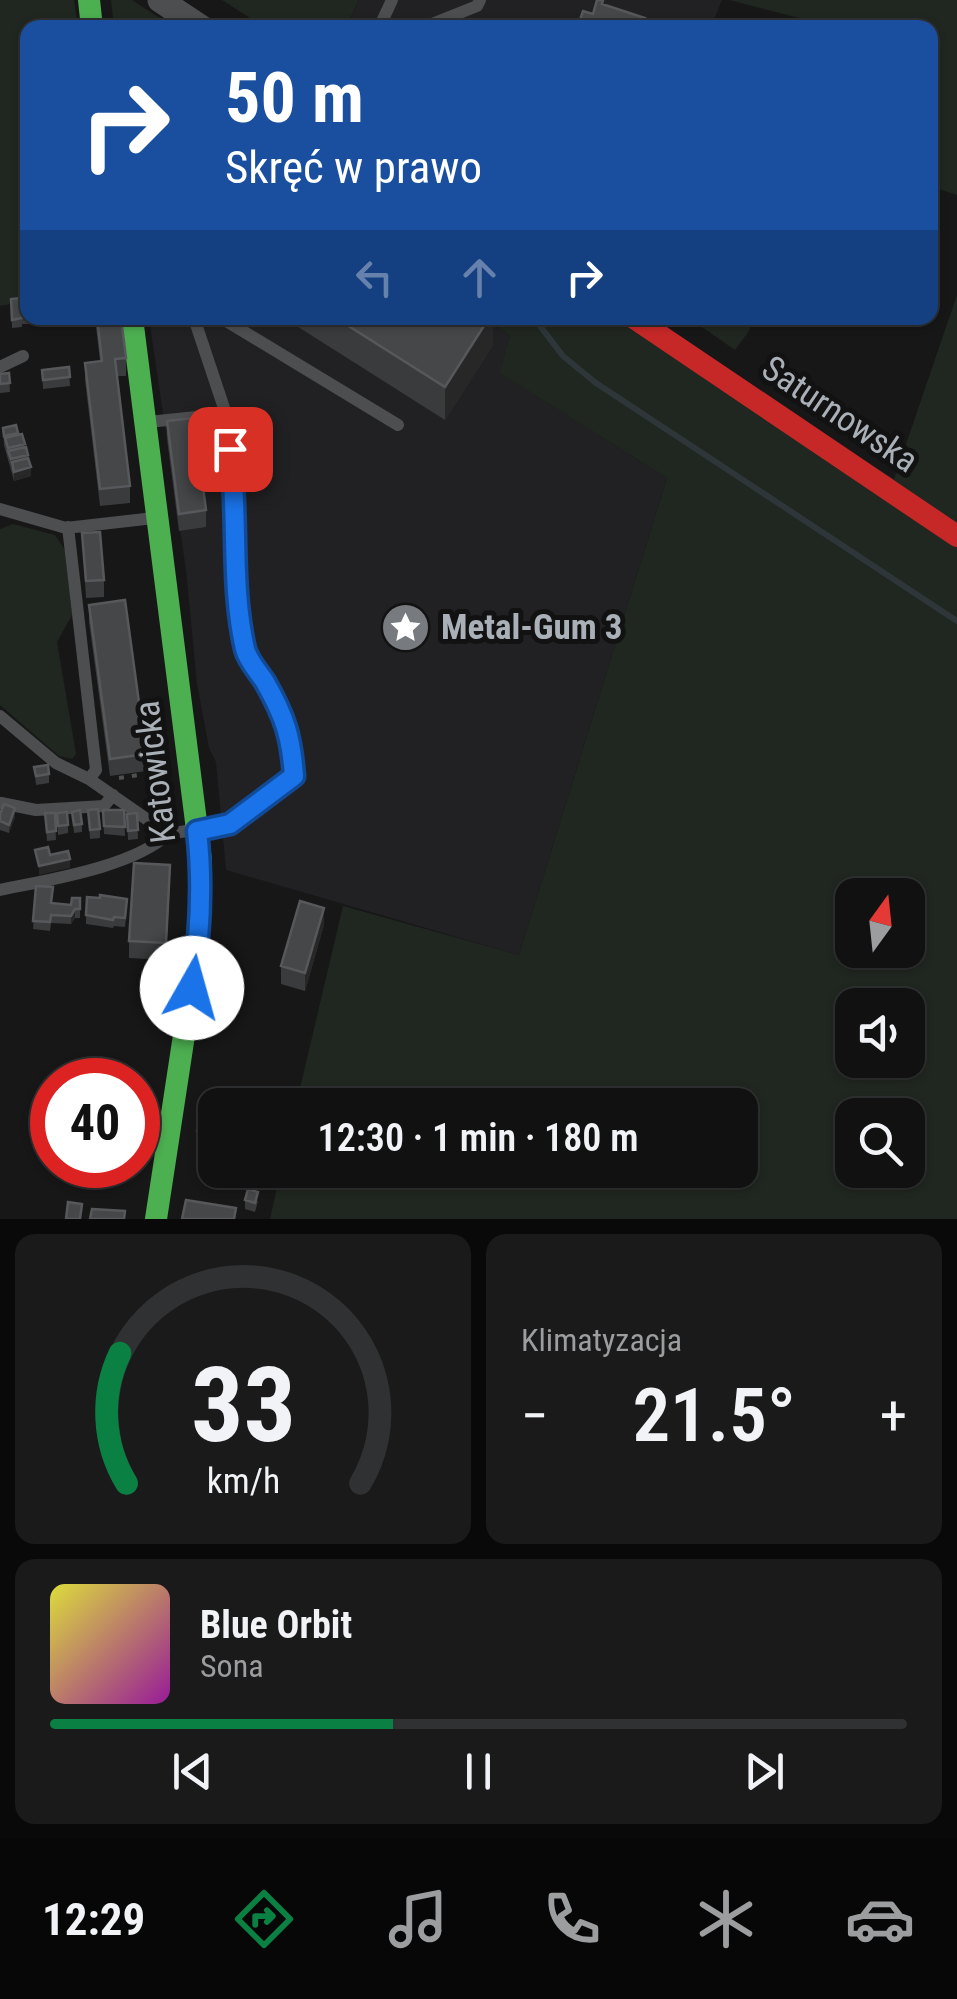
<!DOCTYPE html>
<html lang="pl">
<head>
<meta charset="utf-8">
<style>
  :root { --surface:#111112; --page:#1a1a1b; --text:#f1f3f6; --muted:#9c9d9f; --line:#303132; --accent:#0b8043 }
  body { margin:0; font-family:"Roboto Condensed",sans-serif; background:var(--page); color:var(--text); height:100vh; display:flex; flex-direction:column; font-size:38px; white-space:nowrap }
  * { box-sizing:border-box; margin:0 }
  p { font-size:32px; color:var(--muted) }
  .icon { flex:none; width:55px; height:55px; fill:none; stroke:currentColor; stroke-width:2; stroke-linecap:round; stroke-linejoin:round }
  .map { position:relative; height:1219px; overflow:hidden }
  .side { display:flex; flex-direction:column; gap:15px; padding:15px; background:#09090a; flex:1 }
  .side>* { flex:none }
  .hud { position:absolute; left:20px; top:20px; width:918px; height:305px; border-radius:20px; box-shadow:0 2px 8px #0004,0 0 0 2px var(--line); background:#1a4fa0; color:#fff; overflow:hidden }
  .needle { width:65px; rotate:15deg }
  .fabs { position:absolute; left:835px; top:878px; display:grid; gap:20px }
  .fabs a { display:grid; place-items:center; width:90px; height:90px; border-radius:20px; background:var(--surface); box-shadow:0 2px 8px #0004,0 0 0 2px var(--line); font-size:50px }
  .speed { position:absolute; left:30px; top:1058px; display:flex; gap:20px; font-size:50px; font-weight:700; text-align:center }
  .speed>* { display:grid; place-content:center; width:130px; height:130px; border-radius:50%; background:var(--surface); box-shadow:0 2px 8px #0004,0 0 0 2px var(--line); line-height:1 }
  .speed .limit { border:15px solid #d22; background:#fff; color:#111 }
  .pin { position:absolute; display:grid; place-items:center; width:85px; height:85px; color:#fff; margin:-42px; border-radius:20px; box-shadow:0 5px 15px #0006 }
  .me { position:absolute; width:110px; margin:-55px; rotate:7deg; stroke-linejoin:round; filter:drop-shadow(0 0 8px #0008) }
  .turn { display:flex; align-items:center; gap:35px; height:210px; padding:0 40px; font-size:45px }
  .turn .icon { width:130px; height:130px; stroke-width:2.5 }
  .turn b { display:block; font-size:70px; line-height:85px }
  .lanes { display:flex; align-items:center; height:95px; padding:0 40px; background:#0003; justify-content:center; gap:50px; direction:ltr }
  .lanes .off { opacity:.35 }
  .big { font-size:75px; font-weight:600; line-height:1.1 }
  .side .tile { flex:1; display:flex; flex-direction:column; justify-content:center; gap:15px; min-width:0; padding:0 35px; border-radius:20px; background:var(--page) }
  .side .dial { align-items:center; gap:0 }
  .dial svg { height:260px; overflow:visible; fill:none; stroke:var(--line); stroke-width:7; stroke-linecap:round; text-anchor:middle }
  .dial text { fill:var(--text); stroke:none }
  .song { display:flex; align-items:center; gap:30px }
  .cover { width:120px; height:120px; border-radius:15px; background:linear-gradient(135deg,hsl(60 70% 55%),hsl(300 70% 35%)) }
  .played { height:10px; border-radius:5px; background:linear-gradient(90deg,var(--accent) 40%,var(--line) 40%) }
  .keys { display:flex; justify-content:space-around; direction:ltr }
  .heat { display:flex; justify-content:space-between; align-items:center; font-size:55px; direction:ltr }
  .side .tiles { flex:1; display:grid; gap:15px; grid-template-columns:1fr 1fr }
  .tile:last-child { grid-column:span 2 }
  .trip { position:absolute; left:198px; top:1088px; width:560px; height:100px; border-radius:20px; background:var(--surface); box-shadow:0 2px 8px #0004,0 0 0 2px var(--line); font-weight:600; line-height:100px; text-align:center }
  .dock { display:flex; height:160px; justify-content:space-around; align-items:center; background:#070707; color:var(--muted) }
  .dock .icon { width:70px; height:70px }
  .dock .selected { color:var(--accent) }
  .dock b { font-size:45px; color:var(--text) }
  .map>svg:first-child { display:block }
</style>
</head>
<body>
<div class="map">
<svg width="957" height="1219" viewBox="0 0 957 1219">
  <rect width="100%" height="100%" fill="#171718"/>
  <!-- built -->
  <path fill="#212123" d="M 359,0 L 722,0 L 711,27 L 346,28 Z
    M 149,318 L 482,318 L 510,335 L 501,373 L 667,478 L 519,955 L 226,870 L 216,762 L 209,748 L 197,684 L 186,570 Z"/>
  <!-- green -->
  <path fill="#202620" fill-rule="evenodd" d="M 0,0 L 74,0 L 78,27 L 28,28 L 27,301 L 0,306 Z
    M 111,0 L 132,0 L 174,27 L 114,27 Z
    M 222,0 L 359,0 L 346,27 L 264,27 Z
    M 729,0 L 957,0 L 957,195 L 930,186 L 930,28 L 834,27 Z
    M 957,295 L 957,1219 L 270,1219 L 281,1170 L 740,1170 L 740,1105 L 296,1105 L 343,906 L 519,955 L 667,478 L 500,373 L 510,335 L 482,318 L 633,318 L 894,479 ZM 852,895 L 908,895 L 908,950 L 852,950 ZM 852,1005 L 908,1005 L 908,1060 L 852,1060 ZM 852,1115 L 908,1115 L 908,1170 L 852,1170 Z
    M 689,318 L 753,318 L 749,331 L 735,350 Z
    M 13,524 L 55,535 L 65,550 L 72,615 L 57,642 L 76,754 L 72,759 L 59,756 L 0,705 L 0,529 Z"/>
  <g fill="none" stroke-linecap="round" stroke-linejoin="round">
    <!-- stream -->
    <path stroke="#2e363a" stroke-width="6" d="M 540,326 L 563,356 L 596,383 L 957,621"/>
    <!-- path -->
    <path stroke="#4d4f51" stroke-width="4" stroke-dasharray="5 8" stroke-linecap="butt" d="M 119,778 L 159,772"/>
    <!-- lane -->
    <path stroke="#4c4e50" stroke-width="12" d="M 379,28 L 392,0
      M 422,28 L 477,6 L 480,0
      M 0,367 L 23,356
      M 148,422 L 226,414 L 195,321 L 223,319 L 398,425
      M 0,509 L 66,528 L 154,518
      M 68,527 L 96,770 L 89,779
      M 0,716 L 56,763 L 89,779 L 168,834 L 230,824 L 294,776 L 291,733 L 264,681 L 246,654 L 238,602 L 235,484 L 226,414
      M 1,803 L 36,810 L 104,806 L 113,795
      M 0,890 C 47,880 133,867 168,834"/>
    <!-- street -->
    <path stroke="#4c4e50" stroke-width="25" d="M 160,0 L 202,28"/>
    <!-- fast -->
    <path stroke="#4caf50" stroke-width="22" d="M 89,0 L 92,28
      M 132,318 L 201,861 L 197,950 L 156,1219"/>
    <!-- jam -->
    <path stroke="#c62828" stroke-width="22" d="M 634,318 L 957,536"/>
  </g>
  <!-- wall -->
  <path fill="#3a3b3c" d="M 28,296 L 28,318 L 36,318 L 36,324 L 22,324 L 22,327 L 12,328 L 11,299 L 23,309 Z
    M 95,318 L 121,318 L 126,358 L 126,376 L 117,376 L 130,486 L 130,503 L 100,506 L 85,380 L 85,363 L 100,361 Z
    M 284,318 L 493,318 L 493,345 L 445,420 Z
    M 69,367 L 70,386 L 43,389 L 42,370 Z
    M 9,373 L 10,392 L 0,393 L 0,374 Z
    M 167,421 L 206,510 L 206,527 L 179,531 L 167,438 Z
    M 3,428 L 18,435 L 25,447 L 31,476 L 14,481 L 4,445 Z
    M 82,533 L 104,580 L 104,597 L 86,598 Z
    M 89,605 L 146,754 L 146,771 L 110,776 L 89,622 Z
    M 34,767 L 49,774 L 49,783 L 36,785 Z
    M 88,810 L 100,829 L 100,838 L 90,839 Z
    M 103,810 L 124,810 L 125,836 L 104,834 Z
    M 72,812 L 82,824 L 82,832 L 74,833 Z
    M 45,813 L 55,813 L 56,840 L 47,841 Z
    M 57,813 L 68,825 L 68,833 L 58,835 Z
    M 137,813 L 138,839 L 128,840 L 127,814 Z
    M 0,814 L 15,817 L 9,833 L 0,830 Z
    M 170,882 L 166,960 L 129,958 L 129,941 Z
    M 36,886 L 52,903 L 71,905 L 80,898 L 80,918 L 75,918 L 71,924 L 51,923 L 50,931 L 33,929 Z
    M 127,908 L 125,927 L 114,926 L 113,928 L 86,924 L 86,915 Z
    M 324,925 L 305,991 L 281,984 L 281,966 Z
    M 215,1105 L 215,1151 L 197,1148 L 197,1131 Z
    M 247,1170 L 266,1170 L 260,1190 L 245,1185 Z
    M 245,1200 L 258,1201 L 255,1212 L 245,1209 Z"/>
  <!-- shaded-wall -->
  <path fill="#272728" d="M 489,318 L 493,318 L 493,345 L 445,420 L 445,387 Z
    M 28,455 L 28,464 L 12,462 L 11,468 L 11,459 Z
    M 31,467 L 31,476 L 14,481 L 14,472 Z
    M 15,808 L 15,817 L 9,833 L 9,825 Z
    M 70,859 L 70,868 L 39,875 L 39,866 Z
    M 324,908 L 324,925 L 305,991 L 305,973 Z
    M 75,909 L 75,918 L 71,924 L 71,916 Z"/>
  <!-- building -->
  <path fill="#464749" stroke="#56585b" stroke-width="2.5" d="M 597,0 L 603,0 L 602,4 L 645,18 L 642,28 L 584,28 L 578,26 L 583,11 L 593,14 Z
    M 23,296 L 28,296 L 28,315 L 22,315 L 22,318 L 12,320 L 11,299 L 20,298 L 23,309 Z
    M 97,318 L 121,318 L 126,358 L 115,359 L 130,486 L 100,489 L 85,363 L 102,361 Z
    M 336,318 L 489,318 L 445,387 Z
    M 69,367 L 70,377 L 43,380 L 42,370 Z
    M 9,373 L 10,383 L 0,384 L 0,374 Z
    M 194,418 L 206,510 L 179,514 L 167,421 Z
    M 16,425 L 18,433 L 4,436 L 3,428 Z
    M 22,434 L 25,444 L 8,448 L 5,438 Z
    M 26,447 L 28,455 L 11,459 L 8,451 Z
    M 28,458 L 31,467 L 14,472 L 12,462 Z
    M 100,532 L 104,580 L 86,581 L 82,533 Z
    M 125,600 L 146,754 L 110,759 L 89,605 Z
    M 48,765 L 49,774 L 36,776 L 34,767 Z
    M 4,804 L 15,808 L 9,825 L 0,821 L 0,814 Z
    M 98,809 L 100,829 L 90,830 L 88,810 Z
    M 80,810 L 82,824 L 74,825 L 72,812 Z
    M 103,810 L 124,810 L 125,827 L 104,826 Z
    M 67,812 L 68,825 L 58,826 L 57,813 Z
    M 45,813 L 55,813 L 56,831 L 47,832 Z
    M 137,813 L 138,830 L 128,831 L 127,814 Z
    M 48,847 L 50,855 L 68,851 L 70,859 L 39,866 L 35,850 Z
    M 134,863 L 170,865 L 166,943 L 129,941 Z
    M 36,886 L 53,887 L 51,903 L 71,905 L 72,898 L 80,898 L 80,909 L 75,909 L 71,916 L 51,915 L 50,922 L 33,921 Z
    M 100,895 L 127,899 L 125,918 L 114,917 L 113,920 L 86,915 L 87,897 L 100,898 Z
    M 300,901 L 324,908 L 305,973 L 281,966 Z
    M 202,1096 L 239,1102 L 239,1105 L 215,1105 L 215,1134 L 197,1131 Z
    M 247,1170 L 263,1170 L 260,1181 L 245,1177 Z
    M 248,1189 L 258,1192 L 255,1203 L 245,1200 Z
    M 186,1200 L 236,1208 L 234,1219 L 182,1219 Z
    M 68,1202 L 82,1204 L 80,1219 L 66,1219 Z
    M 92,1209 L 125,1211 L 124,1219 L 90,1219 Z"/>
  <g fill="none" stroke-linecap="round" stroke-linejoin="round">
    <defs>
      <path id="route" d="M 192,988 C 200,937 203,883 197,831 L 230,824 L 294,776 C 291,736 285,717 265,682 C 258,671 248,661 245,649 C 230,584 239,515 230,449"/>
    </defs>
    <!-- route casing -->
    <use href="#route" stroke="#114b97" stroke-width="25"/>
    <!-- route -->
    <use href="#route" stroke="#1a73e8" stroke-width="18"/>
  </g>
  <!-- icons -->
  <defs>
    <symbol id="sight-disc" viewBox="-11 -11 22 22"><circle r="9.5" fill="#777a7f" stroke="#121213"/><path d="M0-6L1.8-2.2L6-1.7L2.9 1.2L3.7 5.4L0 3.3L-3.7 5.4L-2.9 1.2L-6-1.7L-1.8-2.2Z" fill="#fff"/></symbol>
  </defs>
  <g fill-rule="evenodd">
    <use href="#sight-disc" x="378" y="600" width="55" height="55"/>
  </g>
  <g text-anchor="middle" stroke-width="10" stroke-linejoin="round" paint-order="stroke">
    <!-- street labels -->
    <g font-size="35" fill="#aab0b7" stroke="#121213">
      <text transform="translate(840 414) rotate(34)" y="12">Saturnowska</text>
      <text transform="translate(155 772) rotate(-97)" y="12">Katowicka</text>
    </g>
    <!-- poi labels -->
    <g font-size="35" font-weight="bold" fill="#aab0b7" stroke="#121213" text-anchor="start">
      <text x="441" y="639">Metal-Gum 3</text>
    </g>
  </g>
</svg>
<div class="fabs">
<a><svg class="needle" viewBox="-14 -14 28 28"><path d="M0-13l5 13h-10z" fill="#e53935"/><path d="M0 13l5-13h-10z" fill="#9c9d9f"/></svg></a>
<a><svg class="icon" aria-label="sound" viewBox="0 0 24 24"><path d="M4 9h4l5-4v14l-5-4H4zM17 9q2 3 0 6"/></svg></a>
<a><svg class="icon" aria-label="search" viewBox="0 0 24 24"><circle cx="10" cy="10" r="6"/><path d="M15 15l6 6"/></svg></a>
</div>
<div class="speed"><div class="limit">40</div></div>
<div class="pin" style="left:230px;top:449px;background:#d93025"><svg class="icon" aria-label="arrive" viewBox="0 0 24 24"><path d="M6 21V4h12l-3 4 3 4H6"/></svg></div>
<svg class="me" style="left:192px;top:988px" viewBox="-20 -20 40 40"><circle r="19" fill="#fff"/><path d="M0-13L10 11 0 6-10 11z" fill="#1a73e8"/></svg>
<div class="trip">12:30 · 1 min · 180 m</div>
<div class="hud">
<div class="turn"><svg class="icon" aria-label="right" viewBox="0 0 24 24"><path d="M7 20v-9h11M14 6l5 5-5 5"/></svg><div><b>50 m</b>Skręć w prawo</div></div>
<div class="lanes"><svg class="icon off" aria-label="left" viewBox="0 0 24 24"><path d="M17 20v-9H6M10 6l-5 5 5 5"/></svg><svg class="icon off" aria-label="ahead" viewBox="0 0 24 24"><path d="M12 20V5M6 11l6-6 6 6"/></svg><svg class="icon" aria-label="right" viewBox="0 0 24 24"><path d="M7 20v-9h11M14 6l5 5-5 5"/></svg></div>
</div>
</div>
<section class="side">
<div class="tiles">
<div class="tile dial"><svg viewBox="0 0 100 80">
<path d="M14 69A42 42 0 1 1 86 69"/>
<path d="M14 69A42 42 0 0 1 12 29" stroke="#0b8043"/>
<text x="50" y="56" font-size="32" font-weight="700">33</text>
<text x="50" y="72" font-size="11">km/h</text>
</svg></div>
<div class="tile"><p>Klimatyzacja</p>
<div class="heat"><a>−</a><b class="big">21.5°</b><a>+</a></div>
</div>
<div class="tile">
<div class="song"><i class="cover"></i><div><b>Blue Orbit</b><p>Sona</p></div></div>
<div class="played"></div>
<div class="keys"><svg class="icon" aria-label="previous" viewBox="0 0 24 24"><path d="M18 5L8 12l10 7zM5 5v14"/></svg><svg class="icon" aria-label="pause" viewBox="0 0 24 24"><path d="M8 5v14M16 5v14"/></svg><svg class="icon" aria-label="next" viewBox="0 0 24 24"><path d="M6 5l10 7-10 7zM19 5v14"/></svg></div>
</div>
</div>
</section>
<nav class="dock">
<b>12:29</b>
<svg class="icon selected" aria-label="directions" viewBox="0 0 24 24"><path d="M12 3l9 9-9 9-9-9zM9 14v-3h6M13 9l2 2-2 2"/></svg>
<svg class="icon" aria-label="music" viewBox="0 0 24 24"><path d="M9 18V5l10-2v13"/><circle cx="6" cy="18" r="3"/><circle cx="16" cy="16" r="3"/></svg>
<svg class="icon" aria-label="phone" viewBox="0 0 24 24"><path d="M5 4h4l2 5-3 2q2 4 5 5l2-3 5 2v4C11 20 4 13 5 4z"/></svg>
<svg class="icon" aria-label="climate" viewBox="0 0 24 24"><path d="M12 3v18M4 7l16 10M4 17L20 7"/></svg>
<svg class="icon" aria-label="car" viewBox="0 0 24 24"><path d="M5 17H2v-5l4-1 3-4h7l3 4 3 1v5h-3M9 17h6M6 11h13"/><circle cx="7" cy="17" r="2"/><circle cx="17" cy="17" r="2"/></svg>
</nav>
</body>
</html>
